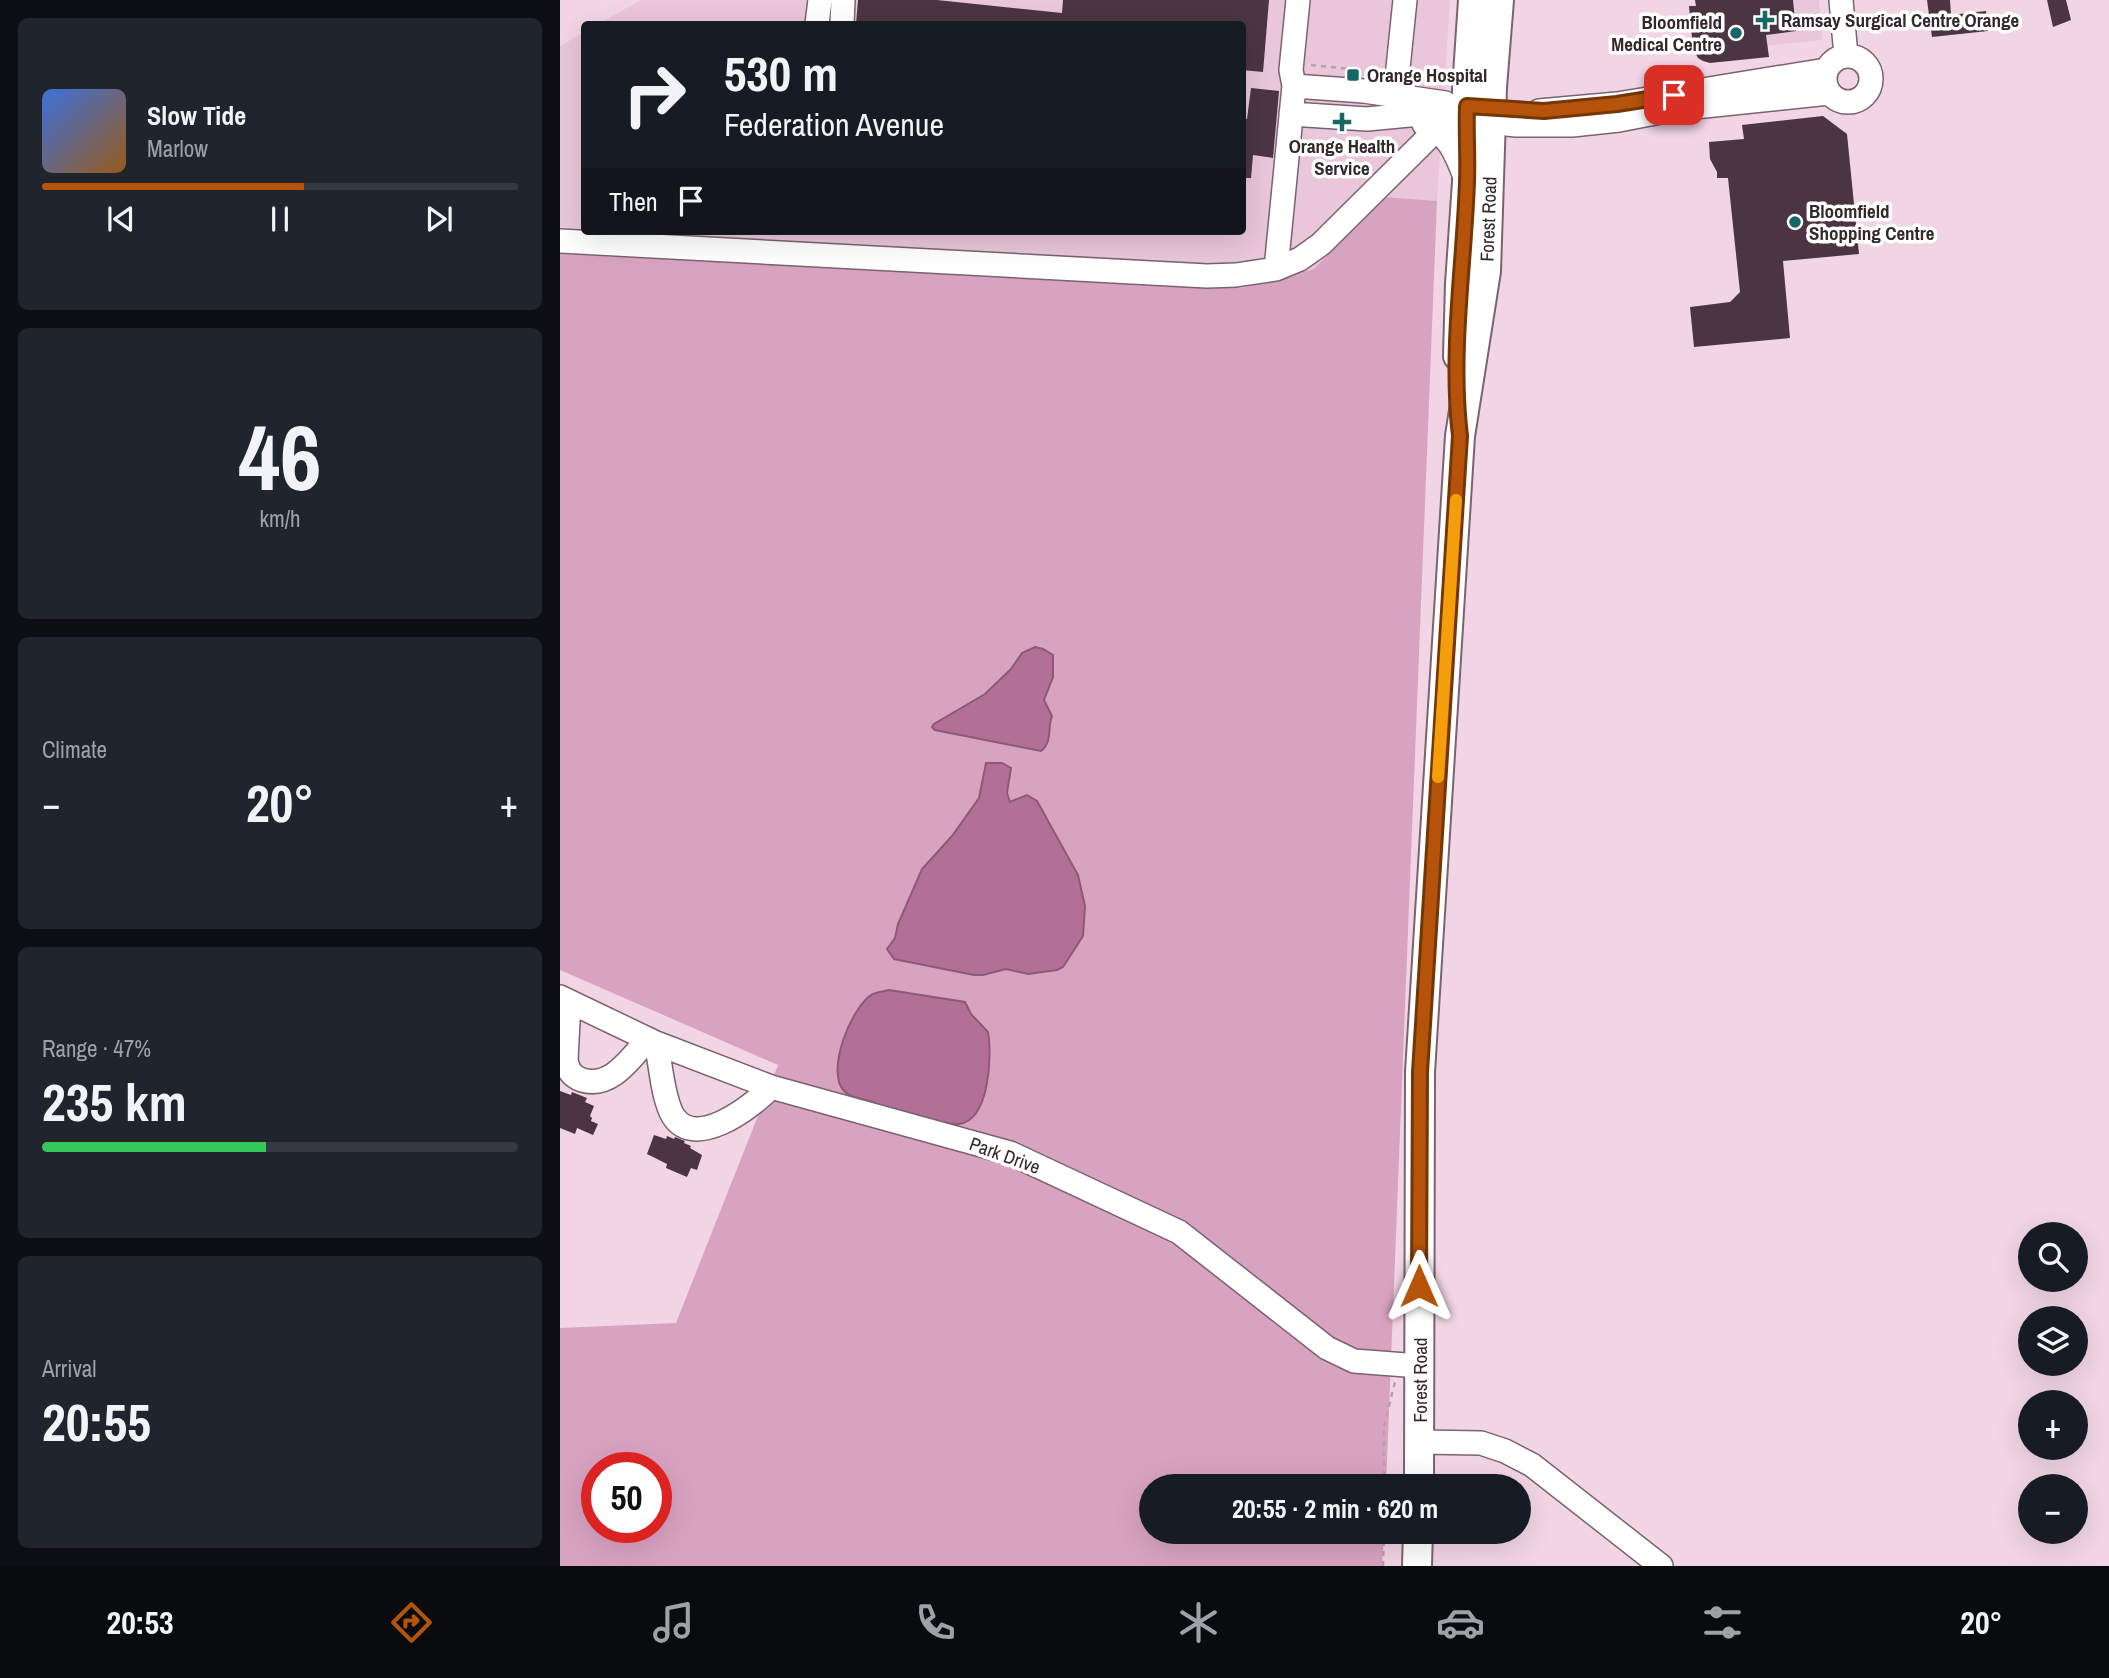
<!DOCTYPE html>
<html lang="en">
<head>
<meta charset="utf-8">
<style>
  :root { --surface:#171b24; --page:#20242c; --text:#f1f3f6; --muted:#9ea1a6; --line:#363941; --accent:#b45309 }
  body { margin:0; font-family:"Archivo Narrow",sans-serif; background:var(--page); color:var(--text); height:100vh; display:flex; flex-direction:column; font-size:26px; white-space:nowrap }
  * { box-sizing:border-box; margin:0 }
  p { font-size:23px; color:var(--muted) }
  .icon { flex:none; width:38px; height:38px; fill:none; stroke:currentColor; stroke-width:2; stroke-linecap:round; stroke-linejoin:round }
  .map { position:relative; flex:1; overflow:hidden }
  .side { display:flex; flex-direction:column; gap:18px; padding:18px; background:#0d0f14; width:560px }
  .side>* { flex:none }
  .top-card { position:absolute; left:21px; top:21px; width:665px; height:214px; border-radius:7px; box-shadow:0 7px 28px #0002; background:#171b24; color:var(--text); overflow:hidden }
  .tools { position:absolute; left:1458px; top:1222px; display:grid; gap:14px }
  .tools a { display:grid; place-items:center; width:70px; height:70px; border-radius:50%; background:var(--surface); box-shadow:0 7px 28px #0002; font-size:35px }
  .speed { position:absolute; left:21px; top:1452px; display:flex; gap:14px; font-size:35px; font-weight:700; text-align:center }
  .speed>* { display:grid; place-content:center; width:91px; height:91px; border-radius:50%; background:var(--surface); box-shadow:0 7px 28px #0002; line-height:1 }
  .speed .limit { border:10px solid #d22; background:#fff; color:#111 }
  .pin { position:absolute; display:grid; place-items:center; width:60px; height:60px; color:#fff; margin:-30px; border-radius:14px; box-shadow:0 4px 10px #0006 }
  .me { position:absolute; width:77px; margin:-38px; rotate:0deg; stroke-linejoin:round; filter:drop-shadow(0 0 5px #0008) }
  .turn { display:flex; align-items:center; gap:24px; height:147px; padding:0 28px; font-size:32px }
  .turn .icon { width:91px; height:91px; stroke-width:2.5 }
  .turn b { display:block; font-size:49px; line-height:60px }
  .then { display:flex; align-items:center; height:66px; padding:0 28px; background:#0003; gap:14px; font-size:26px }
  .big { font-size:52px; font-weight:700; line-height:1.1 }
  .side .widget { flex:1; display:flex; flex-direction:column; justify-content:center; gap:10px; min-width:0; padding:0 24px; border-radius:10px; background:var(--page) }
  .side .dial { align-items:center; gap:0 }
  .dial b { font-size:91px; line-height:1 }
  .song { display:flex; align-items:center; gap:21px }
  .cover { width:84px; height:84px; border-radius:10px; background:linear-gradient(135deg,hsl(220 70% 55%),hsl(30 70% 35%)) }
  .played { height:7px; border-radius:4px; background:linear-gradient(90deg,var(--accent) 55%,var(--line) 55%) }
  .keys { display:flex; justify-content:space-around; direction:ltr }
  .heat { display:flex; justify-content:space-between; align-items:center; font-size:38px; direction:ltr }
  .charge { height:10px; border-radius:5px; background:linear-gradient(90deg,#34c759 47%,var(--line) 0) }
  .trip { position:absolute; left:579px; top:1474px; width:392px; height:70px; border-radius:35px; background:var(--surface); box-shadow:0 7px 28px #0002; font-weight:700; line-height:70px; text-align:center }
  .tab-bar { display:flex; height:112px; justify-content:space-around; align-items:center; background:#090b0e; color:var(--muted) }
  .tab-bar .icon { width:49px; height:49px }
  .tab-bar .selected { color:var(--accent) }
  .tab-bar b { font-size:32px; color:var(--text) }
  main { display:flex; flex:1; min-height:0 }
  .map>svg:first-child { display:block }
</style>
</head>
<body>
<main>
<section class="side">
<div class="widget">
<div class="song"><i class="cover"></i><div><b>Slow Tide</b><p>Marlow</p></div></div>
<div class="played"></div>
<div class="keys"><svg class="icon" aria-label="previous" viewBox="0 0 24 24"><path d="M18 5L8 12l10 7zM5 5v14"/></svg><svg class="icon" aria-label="pause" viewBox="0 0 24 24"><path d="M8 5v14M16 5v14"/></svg><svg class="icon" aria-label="next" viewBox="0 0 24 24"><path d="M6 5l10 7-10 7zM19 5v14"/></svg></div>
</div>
<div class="widget dial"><b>46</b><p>km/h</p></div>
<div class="widget"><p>Climate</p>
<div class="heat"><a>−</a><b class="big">20°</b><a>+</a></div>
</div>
<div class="widget"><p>Range · 47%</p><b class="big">235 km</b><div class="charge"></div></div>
<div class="widget"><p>Arrival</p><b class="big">20:55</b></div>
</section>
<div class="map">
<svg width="1549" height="1566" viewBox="0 0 1549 1566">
  <rect width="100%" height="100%" fill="#f2d5e5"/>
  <!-- built -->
  <path fill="#e9c6d9" d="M 81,0 L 890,0 L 877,201 L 824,197 L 754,269 L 681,288 L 0,254 L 0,46 L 24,32 L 24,231 L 682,231 L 682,24 L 38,24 Z
    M 1149,0 L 1259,0 L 1262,40 L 1153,51 Z"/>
  <!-- green -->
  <path fill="#d8a3c1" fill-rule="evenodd" d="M 824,197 L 877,201 L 826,1486 L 592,1486 L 592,1531 L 824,1531 L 822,1566 L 0,1566 L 0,1328 L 116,1323 L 218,1065 L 0,970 L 0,254 L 681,288 L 754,269 ZM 37,1468 L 96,1468 L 96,1528 L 37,1528 Z"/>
  <!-- water -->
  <path fill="#b37097" stroke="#8c5a77" stroke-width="2" d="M 475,647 L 483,649 L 493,655 L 493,677 L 484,700 L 492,716 C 487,729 493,741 481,751 L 375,730 L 372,727 L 374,724 L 425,694 L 451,669 L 462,653 Z
    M 426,763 L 442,763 L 451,768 L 447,793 L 450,802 L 467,795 L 477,801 L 518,875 L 525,906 L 523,936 L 503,967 L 497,970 L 468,974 L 446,969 L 423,975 L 414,975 L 334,959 L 327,949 L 335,938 L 338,924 L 362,869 L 392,836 L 419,798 Z
    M 329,990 L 405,1002 L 411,1014 L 428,1032 C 432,1055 430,1120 399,1124 C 386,1126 336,1109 319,1105 C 309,1098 295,1101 285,1092 C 264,1073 292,1005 313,994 C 318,992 324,991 329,990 Z"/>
  <!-- building -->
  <path fill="#4b3542" d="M 298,0 L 377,0 L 502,13 L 503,0 L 709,0 L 703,72 L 682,70 L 682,24 L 296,24 Z
    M 1135,0 L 1233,0 L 1236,31 L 1206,35 L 1209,57 L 1150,63 L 1143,61 L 1138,58 L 1133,48 L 1129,6 L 1136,6 Z
    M 1367,0 L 1390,0 L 1391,15 L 1426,11 L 1428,31 L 1372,37 Z
    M 1487,0 L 1506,0 L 1511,20 L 1493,27 Z
    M 691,88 L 719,91 L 713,158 L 693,155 L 691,178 L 682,178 L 682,118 L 687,119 Z
    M 1263,116 L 1287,134 L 1299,254 L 1223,261 L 1230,338 L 1134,347 L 1130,307 L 1170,302 L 1180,292 L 1168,178 L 1157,178 L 1157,172 L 1150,159 L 1149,142 L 1184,139 L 1182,125 Z
    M 0,1091 L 11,1095 L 12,1092 L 27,1098 L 25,1102 L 34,1106 L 30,1116 L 32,1118 L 31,1121 L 38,1124 L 33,1135 L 17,1128 L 15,1134 L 0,1128 Z
    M 94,1135 L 106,1139 L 107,1136 L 114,1139 L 115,1137 L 125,1141 L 124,1143 L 131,1146 L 130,1148 L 142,1155 L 137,1170 L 131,1168 L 127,1177 L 106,1168 L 107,1164 L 87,1154 Z"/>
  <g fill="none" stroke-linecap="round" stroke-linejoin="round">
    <defs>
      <path id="minor" d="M 1281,0 L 1286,56
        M 257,24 L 260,0
        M 282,24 L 283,0
        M1265 79a23 23 0 1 1 46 0a23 23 0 1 1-46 0Z
        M 734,86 L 804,91 L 885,103
        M 835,97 L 845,0
        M 979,111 L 1057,104 L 1266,70
        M 731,114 L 807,119 L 860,114 L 956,125 L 1012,125 L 1059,120 L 1116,109 L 1269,93
        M 864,124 C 888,133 896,153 905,177
        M 0,241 L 647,276 L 676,275 L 716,269 L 734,86 L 731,70 L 738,0
        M 716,269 L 740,259 L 761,244 L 877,129
        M 0,997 L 96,1043 L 211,1087 L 450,1153 L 619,1232 L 767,1348 L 794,1361 L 859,1366
        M 9,1002 L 6,1060 C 8,1070 11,1076 22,1080 C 51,1089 71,1058 88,1039
        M 96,1043 C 101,1065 102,1092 111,1112 C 131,1154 192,1107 211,1087
        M 860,1442 L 921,1443 L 945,1451 L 972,1465 L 1101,1566"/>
      <path id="major" d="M 898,356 L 900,284 L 907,182 L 907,90 L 913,0
        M 859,1486 L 860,1072 L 900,436 L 926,271 L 932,87 L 939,0
        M 857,1566 L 858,1531"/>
    </defs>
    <!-- minor casing -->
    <use href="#minor" stroke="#7b6270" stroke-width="26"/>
    <!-- major casing -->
    <use href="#major" stroke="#7b6270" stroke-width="32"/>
    <!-- path -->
    <path stroke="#b8a0ad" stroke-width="2.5" stroke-dasharray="5 5" stroke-linecap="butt" d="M 751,65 L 800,70
      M 854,76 L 886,80
      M 824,1486 L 824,1426 L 835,1382
      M 823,1566 L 824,1531"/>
    <!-- minor -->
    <use href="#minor" stroke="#fff" stroke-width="23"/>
    <!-- major -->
    <use href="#major" stroke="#fff" stroke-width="28"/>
  </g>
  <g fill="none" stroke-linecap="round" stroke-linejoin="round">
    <defs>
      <path id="route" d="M 859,1286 L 860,1072 L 900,436 C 890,352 904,266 907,182 C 908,157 906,131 907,106 L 984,111 L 1057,104 L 1114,95"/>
    </defs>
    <!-- route casing -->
    <use href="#route" stroke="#753606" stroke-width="18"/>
    <!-- route -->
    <use href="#route" stroke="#b45309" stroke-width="12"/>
    <!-- slow -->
    <path stroke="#f59e0b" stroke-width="12" d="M 878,777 L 896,500"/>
  </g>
  <!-- markers -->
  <g fill="#186666" stroke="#fff" stroke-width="2.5">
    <path d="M1201.5 9.5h7v7h7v7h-7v7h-7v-7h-7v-7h7z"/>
    <circle cx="1176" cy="33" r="7"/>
    <rect x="786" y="68" width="14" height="14" rx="3.5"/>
    <path d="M778.5 111.5h7v7h7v7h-7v7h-7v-7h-7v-7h7z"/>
    <circle cx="1235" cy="222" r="7"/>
  </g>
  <g text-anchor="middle" stroke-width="7" stroke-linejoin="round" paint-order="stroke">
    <!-- poi labels -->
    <g font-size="19" font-weight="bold" fill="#32272d" stroke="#fff" text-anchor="start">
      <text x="1221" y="27">Ramsay Surgical Centre Orange</text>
      <text x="1162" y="29" text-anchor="end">Bloomfield<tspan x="1162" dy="22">Medical Centre</tspan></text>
      <text x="807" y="82">Orange Hospital</text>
      <text x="782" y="153" text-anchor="middle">Orange Health<tspan x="782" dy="22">Service</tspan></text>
      <text x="1249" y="218">Bloomfield<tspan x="1249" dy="22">Shopping Centre</tspan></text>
    </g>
    <!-- street labels -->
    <g font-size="19" fill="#32272d" stroke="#fff">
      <text transform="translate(928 219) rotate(-88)" y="7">Forest Road</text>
      <text transform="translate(445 1155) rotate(20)" y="7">Park Drive</text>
      <text transform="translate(860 1380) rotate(-90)" y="7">Forest Road</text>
    </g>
  </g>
</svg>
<div class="tools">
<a><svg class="icon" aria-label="search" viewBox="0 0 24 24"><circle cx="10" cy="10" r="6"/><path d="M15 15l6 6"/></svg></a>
<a><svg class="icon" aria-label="layers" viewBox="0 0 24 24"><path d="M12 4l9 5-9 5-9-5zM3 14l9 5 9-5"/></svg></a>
<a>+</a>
<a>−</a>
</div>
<div class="speed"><div class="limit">50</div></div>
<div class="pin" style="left:1114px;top:95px;background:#d93025"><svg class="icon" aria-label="arrive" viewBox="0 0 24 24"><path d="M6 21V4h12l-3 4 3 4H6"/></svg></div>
<svg class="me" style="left:859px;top:1286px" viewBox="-20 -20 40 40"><path d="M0-17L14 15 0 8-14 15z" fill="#b45309" stroke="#fff" stroke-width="4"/></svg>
<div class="trip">20:55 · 2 min · 620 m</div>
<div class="top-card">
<div class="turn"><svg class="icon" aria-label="right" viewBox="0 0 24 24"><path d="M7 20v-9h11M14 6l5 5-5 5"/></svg><div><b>530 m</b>Federation Avenue</div></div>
<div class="then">Then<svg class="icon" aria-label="arrive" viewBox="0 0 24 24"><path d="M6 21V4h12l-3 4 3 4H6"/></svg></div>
</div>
</div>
</main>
<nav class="tab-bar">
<b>20:53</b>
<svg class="icon selected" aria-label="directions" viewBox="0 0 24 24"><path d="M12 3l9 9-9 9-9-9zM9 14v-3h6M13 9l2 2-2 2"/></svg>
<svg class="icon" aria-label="music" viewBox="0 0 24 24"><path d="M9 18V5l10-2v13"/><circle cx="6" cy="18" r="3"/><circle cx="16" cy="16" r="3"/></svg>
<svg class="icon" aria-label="phone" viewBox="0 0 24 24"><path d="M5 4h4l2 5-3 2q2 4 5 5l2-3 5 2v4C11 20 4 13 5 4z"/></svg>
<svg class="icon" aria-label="climate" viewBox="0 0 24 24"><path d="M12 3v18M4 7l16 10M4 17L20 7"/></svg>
<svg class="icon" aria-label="car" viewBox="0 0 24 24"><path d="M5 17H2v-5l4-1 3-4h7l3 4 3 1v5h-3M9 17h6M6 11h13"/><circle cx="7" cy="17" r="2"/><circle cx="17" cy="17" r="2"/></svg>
<svg class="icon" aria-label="filters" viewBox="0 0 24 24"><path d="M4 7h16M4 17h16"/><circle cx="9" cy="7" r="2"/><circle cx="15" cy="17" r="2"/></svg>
<b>20°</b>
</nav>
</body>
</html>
